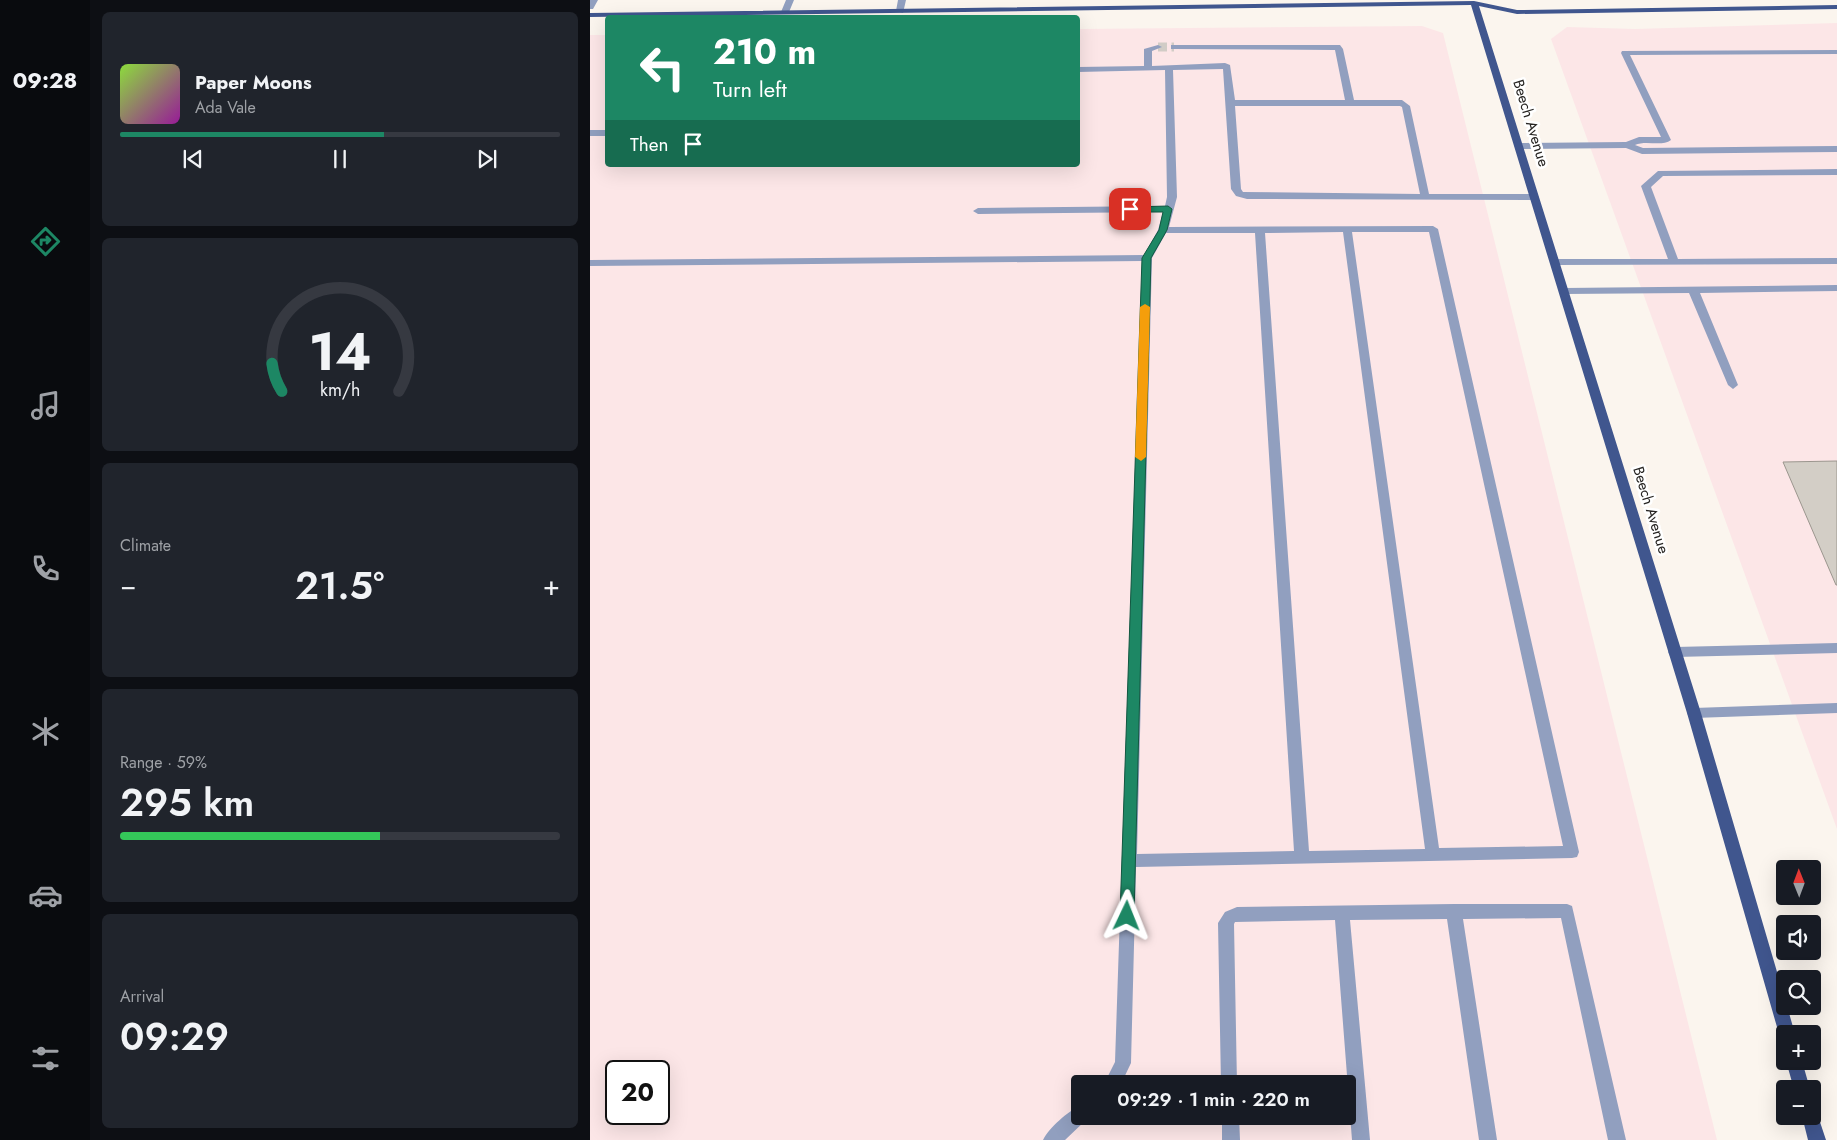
<!DOCTYPE html>
<html lang="en">
<head>
<meta charset="utf-8">
<style>
  :root { --surface:#171b24; --page:#20242c; --text:#f1f3f6; --muted:#9ea1a6; --line:#363941; --accent:#1d8764 }
  body { margin:0; font-family:Jost,sans-serif; background:var(--page); color:var(--text); height:100vh; display:flex; flex-direction:column; font-size:19px; white-space:nowrap }
  * { box-sizing:border-box; margin:0 }
  p { font-size:16px; color:var(--muted) }
  .icon { flex:none; width:28px; height:28px; fill:none; stroke:currentColor; stroke-width:2; stroke-linecap:round; stroke-linejoin:round }
  .map { position:relative; flex:1; overflow:hidden }
  .sheet { display:flex; flex-direction:column; gap:12px; padding:12px; background:#0d0f14; width:500px }
  .sheet>* { flex:none }
  .top-card { position:absolute; left:15px; top:15px; width:475px; height:152px; border-radius:5px; box-shadow:0 5px 20px #0002; background:#1d8764; color:#fff; overflow:hidden }
  .needle { width:32px; rotate:359deg }
  .controls { position:absolute; left:1186px; top:860px; display:grid; gap:10px }
  .controls a { display:grid; place-items:center; width:45px; height:45px; border-radius:5px; background:var(--surface); box-shadow:0 5px 20px #0002; font-size:25px }
  .speed { position:absolute; left:15px; top:1060px; display:flex; gap:10px; font-size:25px; font-weight:700; text-align:center }
  .speed>* { display:grid; place-content:center; width:65px; height:65px; border-radius:50%; background:var(--surface); box-shadow:0 5px 20px #0002; line-height:1 }
  .speed .limit { border:2px solid #111; border-radius:8px; background:#fff; color:#111 }
  .pin { position:absolute; display:grid; place-items:center; width:42px; height:42px; color:#fff; margin:-21px; border-radius:10px; box-shadow:0 2px 8px #0006 }
  .me { position:absolute; width:55px; margin:-28px; rotate:2deg; stroke-linejoin:round; filter:drop-shadow(0 0 4px #0008) }
  .turn { display:flex; align-items:center; gap:18px; height:105px; padding:0 25px; font-size:22px }
  .turn .icon { width:65px; height:65px; stroke-width:2.5 }
  .turn b { display:block; font-size:35px; line-height:42px }
  .then { display:flex; align-items:center; height:48px; padding:0 25px; background:#0003; gap:10px; font-size:19px }
  .big { font-size:38px; font-weight:600; line-height:1.1 }
  .sheet .card { flex:1; display:flex; flex-direction:column; justify-content:center; gap:8px; min-width:0; padding:0 18px; border-radius:8px; background:var(--page) }
  .sheet .dial { align-items:center; gap:0 }
  .dial svg { height:130px; overflow:visible; fill:none; stroke:var(--line); stroke-width:7; stroke-linecap:round; text-anchor:middle }
  .dial text { fill:var(--text); stroke:none }
  .song { display:flex; align-items:center; gap:15px }
  .cover { width:60px; height:60px; border-radius:8px; background:linear-gradient(135deg,hsl(90 70% 55%),hsl(300 70% 35%)) }
  .played { height:5px; border-radius:2px; background:linear-gradient(90deg,var(--accent) 60%,var(--line) 60%) }
  .keys { display:flex; justify-content:space-around; direction:ltr }
  .heat { display:flex; justify-content:space-between; align-items:center; font-size:28px; direction:ltr }
  .charge { height:8px; border-radius:4px; background:linear-gradient(90deg,#34c759 59%,var(--line) 0) }
  .trip { position:absolute; left:481px; top:1075px; width:285px; height:50px; border-radius:5px; background:var(--surface); box-shadow:0 5px 20px #0002; font-weight:600; line-height:50px; text-align:center }
  main { display:flex; flex:1; min-height:0 }
  .menu { display:flex; flex-direction:column; width:90px; justify-content:space-around; align-items:center; background:#090b0e; color:var(--muted) }
  .menu .icon { width:35px; height:35px }
  .menu .selected { color:var(--accent) }
  .menu b { font-size:22px; color:var(--text) }
  .map>svg:first-child { display:block }
</style>
</head>
<body>
<main>
<nav class="menu">
<b>09:28</b>
<svg class="icon selected" aria-label="directions" viewBox="0 0 24 24"><path d="M12 3l9 9-9 9-9-9zM9 14v-3h6M13 9l2 2-2 2"/></svg>
<svg class="icon" aria-label="music" viewBox="0 0 24 24"><path d="M9 18V5l10-2v13"/><circle cx="6" cy="18" r="3"/><circle cx="16" cy="16" r="3"/></svg>
<svg class="icon" aria-label="phone" viewBox="0 0 24 24"><path d="M5 4h4l2 5-3 2q2 4 5 5l2-3 5 2v4C11 20 4 13 5 4z"/></svg>
<svg class="icon" aria-label="climate" viewBox="0 0 24 24"><path d="M12 3v18M4 7l16 10M4 17L20 7"/></svg>
<svg class="icon" aria-label="car" viewBox="0 0 24 24"><path d="M5 17H2v-5l4-1 3-4h7l3 4 3 1v5h-3M9 17h6M6 11h13"/><circle cx="7" cy="17" r="2"/><circle cx="17" cy="17" r="2"/></svg>
<svg class="icon" aria-label="filters" viewBox="0 0 24 24"><path d="M4 7h16M4 17h16"/><circle cx="9" cy="7" r="2"/><circle cx="15" cy="17" r="2"/></svg>
</nav>
<section class="sheet">
<div class="card">
<div class="song"><i class="cover"></i><div><b>Paper Moons</b><p>Ada Vale</p></div></div>
<div class="played"></div>
<div class="keys"><svg class="icon" aria-label="previous" viewBox="0 0 24 24"><path d="M18 5L8 12l10 7zM5 5v14"/></svg><svg class="icon" aria-label="pause" viewBox="0 0 24 24"><path d="M8 5v14M16 5v14"/></svg><svg class="icon" aria-label="next" viewBox="0 0 24 24"><path d="M6 5l10 7-10 7zM19 5v14"/></svg></div>
</div>
<div class="card dial"><svg viewBox="0 0 100 80">
<path d="M14 69A42 42 0 1 1 86 69"/>
<path d="M14 69A42 42 0 0 1 8 52" stroke="#1d8764"/>
<text x="50" y="56" font-size="32" font-weight="700">14</text>
<text x="50" y="72" font-size="11">km/h</text>
</svg></div>
<div class="card"><p>Climate</p>
<div class="heat"><a>−</a><b class="big">21.5°</b><a>+</a></div>
</div>
<div class="card"><p>Range · 59%</p><b class="big">295 km</b><div class="charge"></div></div>
<div class="card"><p>Arrival</p><b class="big">09:29</b></div>
</section>
<div class="map">
<svg width="1247" height="1140" viewBox="0 0 1247 1140">
  <rect width="100%" height="100%" fill="#fbf5ee"/>
  <!-- industrial -->
  <path fill="#fce6e7" fill-rule="evenodd" d="M 1247,23 L 1247,829 L 961,39 L 977,27 L 1045,29 Z
    M 832,26 L 853,33 L 1127,1140 L 0,1140 L 0,35 L 17,35 L 18,165 L 488,165 L 488,29 ZM 26,1071 L 69,1071 L 69,1114 L 26,1114 ZM 490,1084 L 758,1084 L 758,1116 L 490,1116 Z"/>
  <!-- building -->
  <path fill="#d3cec6" stroke="#9b968e" d="M 1247,461 L 1247,585 L 1246,585 L 1193,462 Z"/>
  <g fill="none" stroke-linecap="round" stroke-linejoin="round">
    <!-- minor-tunnel -->
    <path stroke="#d1ccc6" stroke-width="9" stroke-dasharray="9 4.5" stroke-linecap="butt" d="M 568,47 L 584,47"/>
    <!-- minor -->
    <path fill="#919fbf" fill-rule="evenodd" d="M 0,0 L 8,0 L 3,9 L 0,9 Z
      M 196,0 L 204,0 L 199,12 L 195,14 L 191,12 Z
      M 308,0 L 316,0 L 313,13 L 306,11 Z
      M 568,45 L 572,47 L 562,51 L 562,66 L 635,63 L 640,65 L 645,100 L 755,100 L 745,50 L 584,49 L 581,49 L 581,45 L 750,45 L 753,49 L 764,100 L 812,100 L 820,106 L 839,194 L 944,194 L 949,197 L 944,200 L 657,199 L 646,196 L 641,189 L 633,69 L 583,70 L 587,197 L 579,227 L 843,226 L 848,229 L 989,852 L 987,857 L 982,858 L 546,867 L 541,1063 L 531,1084 L 514,1084 L 525,1062 L 552,261 L 0,266 L 0,260 L 554,255 L 568,230 L 573,212 L 388,214 L 383,211 L 388,208 L 575,206 L 577,197 L 575,70 L 488,72 L 488,67 L 554,66 L 554,49 ZM 645,106 L 810,106 L 812,107 L 830,194 L 653,192 L 651,189 ZM 753,232 L 835,849 L 719,851 L 675,233 ZM 762,232 L 839,232 L 973,846 L 849,848 ZM 576,233 L 665,233 L 704,851 L 547,854 L 562,258 Z
      M 1247,50 L 1247,54 L 1040,55 L 1081,140 C 1072,147 1056,140 1045,145 L 1053,148 L 1247,146 L 1247,152 L 1052,154 L 1036,148 L 929,149 L 924,146 L 929,143 L 1036,142 L 1049,137 L 1071,137 L 1031,53 L 1032,51 Z
      M 0,130 L 18,130 L 18,136 L 0,136 Z
      M 1247,169 L 1247,175 L 1073,176 L 1061,187 L 1088,259 L 1247,258 L 1247,264 L 965,265 L 960,262 L 965,259 L 1078,259 L 1051,186 L 1068,171 Z
      M 1247,285 L 1247,291 L 1110,293 L 1148,385 L 1143,389 L 1138,385 L 1099,293 L 974,294 L 969,291 L 974,288 Z
      M 1247,643 L 1247,653 L 1085,657 L 1080,656 L 1078,652 L 1080,648 L 1085,647 Z
      M 1247,703 L 1247,713 L 1104,718 L 1099,717 L 1097,713 L 1099,709 L 1104,708 Z
      M 864,904 L 977,904 L 982,906 L 1036,1140 L 1018,1140 L 971,918 L 873,919 L 907,1140 L 889,1140 L 857,919 L 760,920 L 780,1140 L 762,1140 L 745,920 L 645,922 L 644,924 L 647,1084 L 631,1084 L 628,923 L 635,912 L 647,907 Z
      M 490,1106 L 490,1116 L 498,1116 L 496,1120 L 475,1140 L 453,1140 C 459,1128 478,1111 490,1106 Z
      M 632,1116 L 649,1116 L 650,1140 L 632,1140 Z"/>
    <!-- major -->
    <path fill="#40568e" fill-rule="evenodd" d="M 884,1 L 927,10 L 1247,5 L 1247,9 L 927,14 L 889,6 L 1111,713 L 1195,999 L 1195,1006 L 1197,1006 L 1205,1034 L 1195,1034 L 1195,1041 L 1191,1040 L 1189,1034 L 1097,713 L 881,5 L 0,17 L 0,13 Z
      M 1196,1061 L 1212,1061 L 1220,1089 L 1204,1089 Z
      M 1222,1109 L 1226,1110 L 1236,1140 L 1218,1140 L 1212,1116 L 1222,1116 Z"/>
  </g>
  <!-- route -->
  <path fill="#1d8764" stroke="#135841" d="M 578,206 L 582,209 L 577,230 L 561,258 L 544,916 L 542,920 L 537,922 L 532,920 L 530,916 L 552,258 L 569,230 L 573,212 L 540,212 L 536,209 L 540,207 Z"/>
  <!-- slow -->
  <path fill="#f59e0b" d="M 555,304 L 560,307 L 556,457 L 551,461 L 545,457 L 550,307 Z"/>
  <g text-anchor="middle" stroke-width="5" stroke-linejoin="round" paint-order="stroke">
    <!-- street labels -->
    <g font-size="15" fill="#282624" stroke="#fff">
      <text transform="translate(941 123) rotate(73)" y="5">Beech Avenue</text>
      <text transform="translate(1061 510) rotate(73)" y="5">Beech Avenue</text>
    </g>
  </g>
</svg>
<div class="controls">
<a><svg class="needle" viewBox="-14 -14 28 28"><path d="M0-13l5 13h-10z" fill="#e53935"/><path d="M0 13l5-13h-10z" fill="#9ea1a6"/></svg></a>
<a><svg class="icon" aria-label="sound" viewBox="0 0 24 24"><path d="M4 9h4l5-4v14l-5-4H4zM17 9q2 3 0 6"/></svg></a>
<a><svg class="icon" aria-label="search" viewBox="0 0 24 24"><circle cx="10" cy="10" r="6"/><path d="M15 15l6 6"/></svg></a>
<a>+</a>
<a>−</a>
</div>
<div class="speed"><div class="limit">20</div></div>
<div class="pin" style="left:540px;top:209px;background:#d93025"><svg class="icon" aria-label="arrive" viewBox="0 0 24 24"><path d="M6 21V4h12l-3 4 3 4H6"/></svg></div>
<svg class="me" style="left:537px;top:916px" viewBox="-20 -20 40 40"><path d="M0-17L14 15 0 8-14 15z" fill="#1d8764" stroke="#fff" stroke-width="4"/></svg>
<div class="trip">09:29 · 1 min · 220 m</div>
<div class="top-card">
<div class="turn"><svg class="icon" aria-label="left" viewBox="0 0 24 24"><path d="M17 20v-9H6M10 6l-5 5 5 5"/></svg><div><b>210 m</b>Turn left</div></div>
<div class="then">Then<svg class="icon" aria-label="arrive" viewBox="0 0 24 24"><path d="M6 21V4h12l-3 4 3 4H6"/></svg></div>
</div>
</div>
</main>
</body>
</html>
